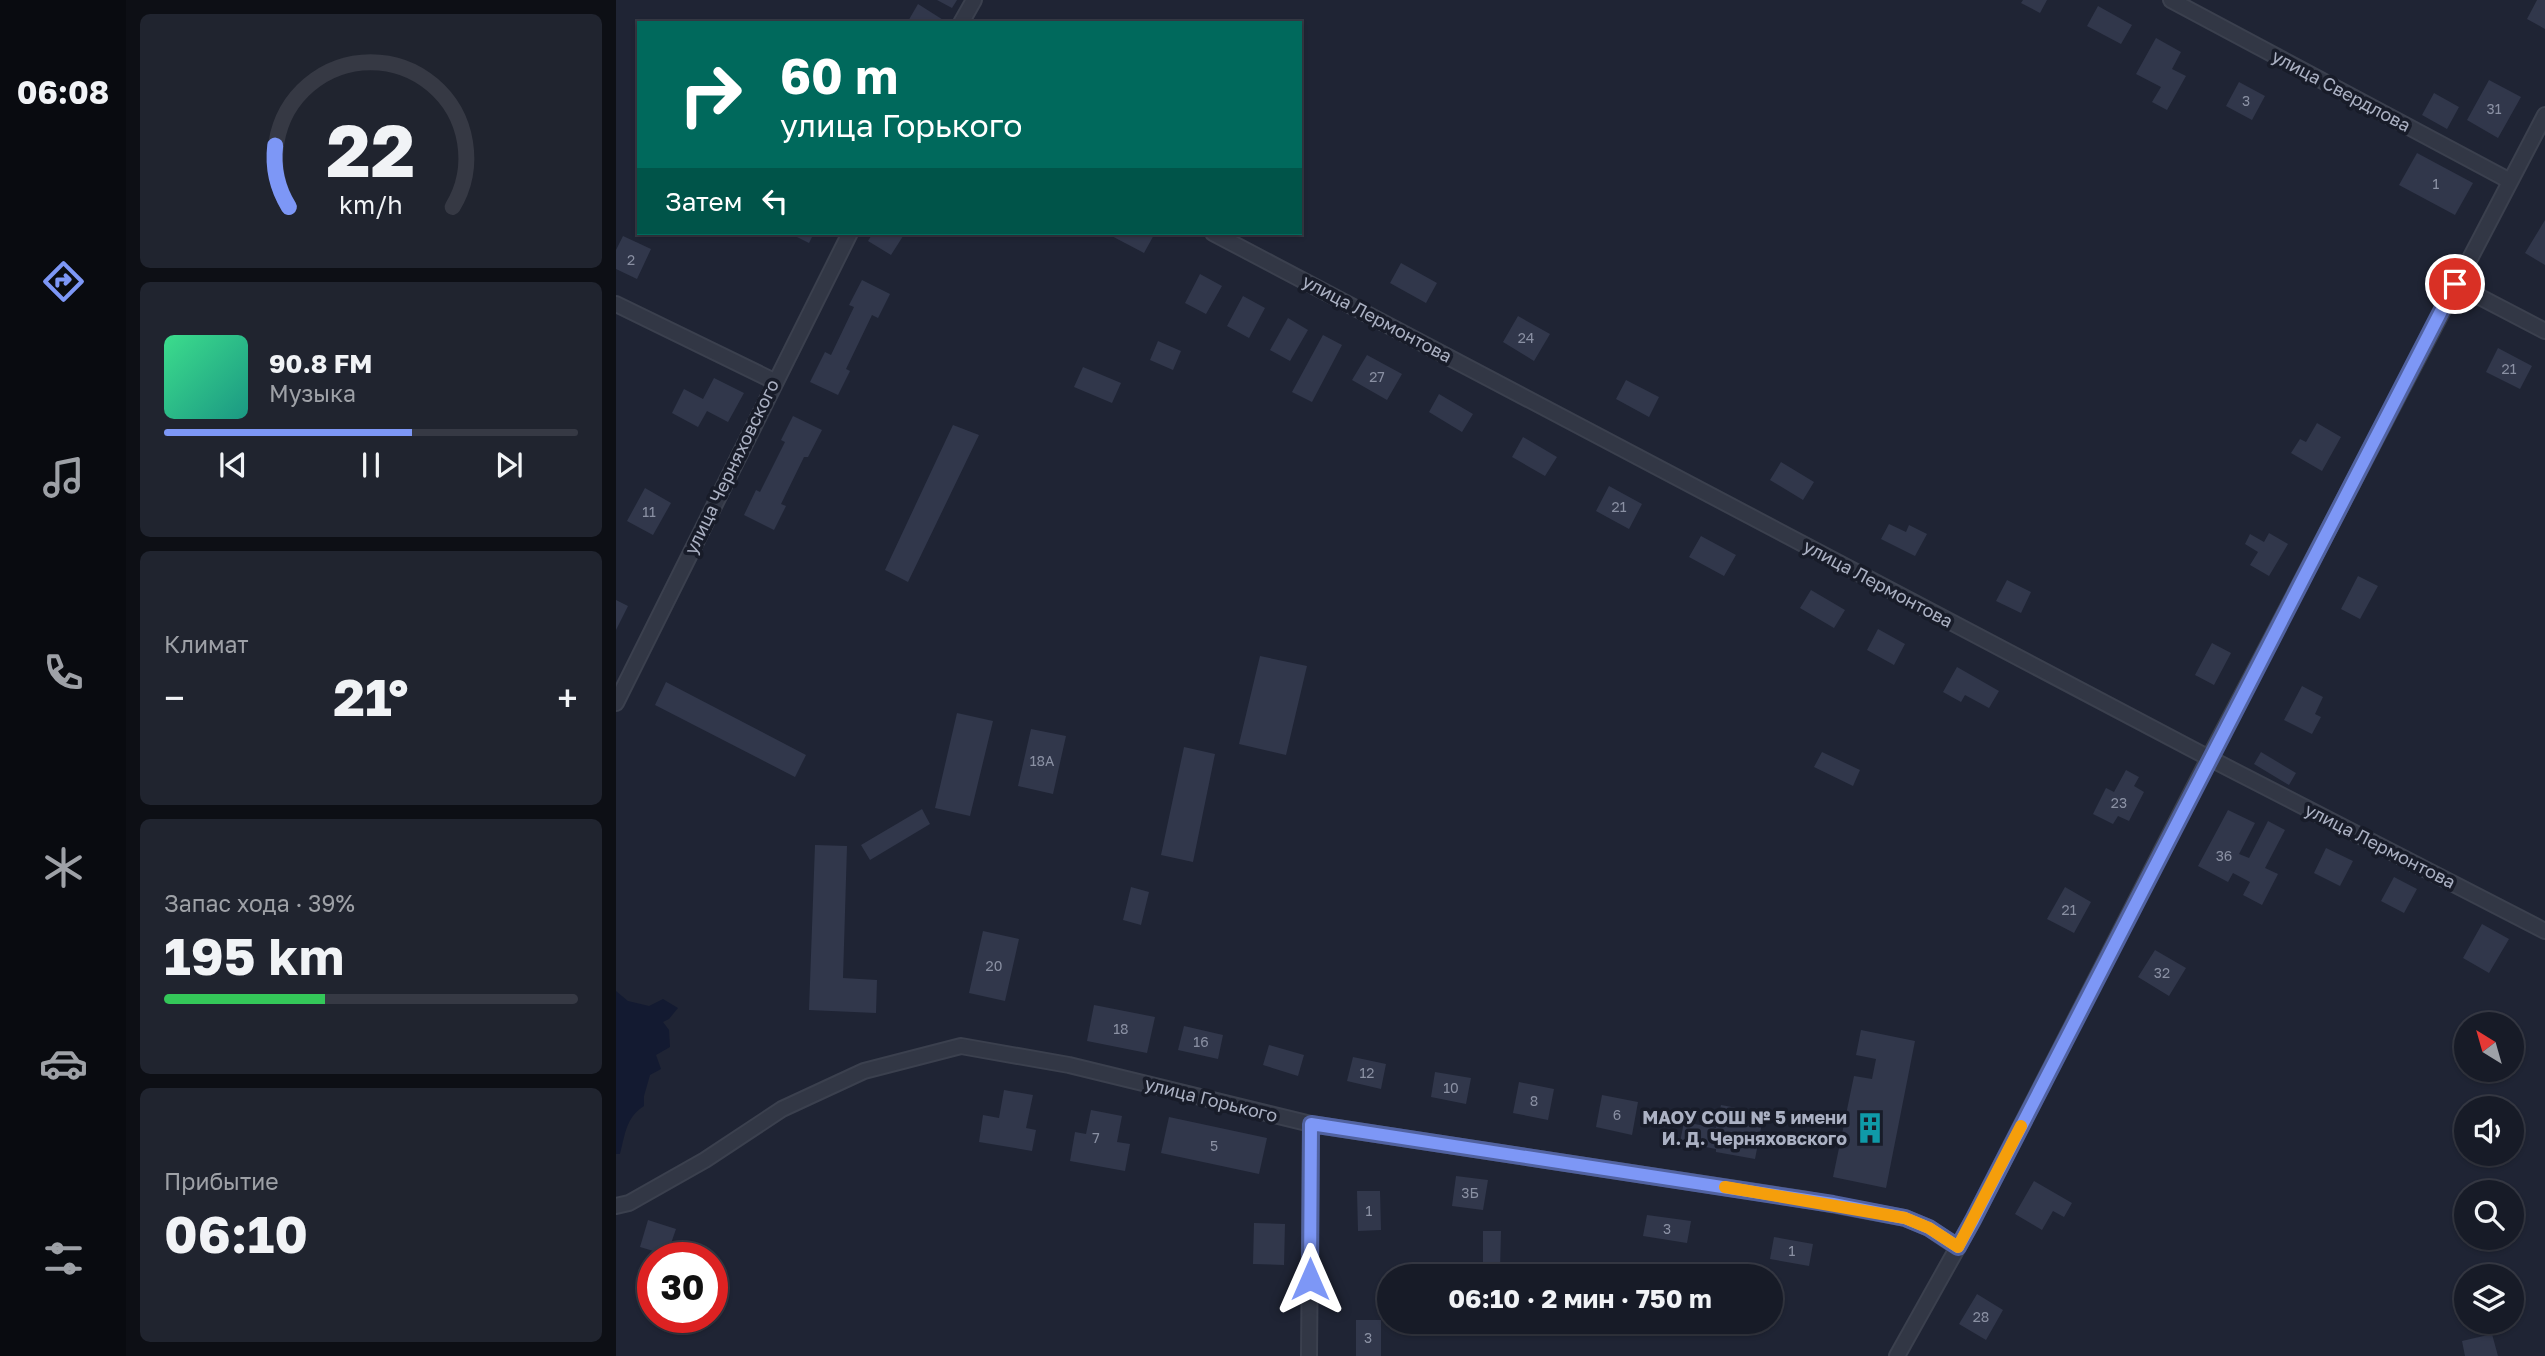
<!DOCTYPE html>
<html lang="ru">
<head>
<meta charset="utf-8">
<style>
  :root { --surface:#171b27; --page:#20242f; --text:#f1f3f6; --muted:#9ea1a7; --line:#363944; --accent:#7d97f6 }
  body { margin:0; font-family:"Golos Text",sans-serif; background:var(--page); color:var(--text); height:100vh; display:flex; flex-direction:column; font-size:26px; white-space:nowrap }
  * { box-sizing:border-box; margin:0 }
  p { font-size:23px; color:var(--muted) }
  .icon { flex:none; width:38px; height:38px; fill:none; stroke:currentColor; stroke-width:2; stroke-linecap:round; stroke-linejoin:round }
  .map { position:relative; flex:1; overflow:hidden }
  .side { display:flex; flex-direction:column; gap:14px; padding:14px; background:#0d0f15; width:490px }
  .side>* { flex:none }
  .hud { position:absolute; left:21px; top:21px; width:665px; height:214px; border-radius:0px; box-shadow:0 2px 5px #0004,0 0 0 2px var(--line); background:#00695c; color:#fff; overflow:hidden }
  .needle { width:46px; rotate:323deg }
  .buttons { position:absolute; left:1838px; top:1012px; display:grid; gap:14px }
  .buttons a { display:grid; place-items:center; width:70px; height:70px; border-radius:50%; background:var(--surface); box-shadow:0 2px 5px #0004,0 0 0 2px var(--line); font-size:35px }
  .speed { position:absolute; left:21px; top:1242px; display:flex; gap:14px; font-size:35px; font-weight:700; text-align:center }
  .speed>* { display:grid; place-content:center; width:91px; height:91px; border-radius:50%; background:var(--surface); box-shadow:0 2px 5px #0004,0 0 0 2px var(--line); line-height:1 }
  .speed .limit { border:10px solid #d22; background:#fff; color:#111 }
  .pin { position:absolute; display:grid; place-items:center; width:60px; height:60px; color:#fff; margin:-30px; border:4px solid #fff; border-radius:50%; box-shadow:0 2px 7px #0007 }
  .me { position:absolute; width:77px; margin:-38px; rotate:0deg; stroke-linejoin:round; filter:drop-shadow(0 0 5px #0008) }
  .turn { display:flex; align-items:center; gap:24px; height:147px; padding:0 28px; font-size:32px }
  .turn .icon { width:91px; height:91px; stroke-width:2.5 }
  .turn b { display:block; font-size:49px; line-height:60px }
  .then { display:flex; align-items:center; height:66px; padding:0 28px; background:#0003; gap:14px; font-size:26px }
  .big { font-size:52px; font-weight:700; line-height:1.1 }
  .side .card { flex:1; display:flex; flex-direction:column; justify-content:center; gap:10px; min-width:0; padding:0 24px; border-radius:10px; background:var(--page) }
  .side .dial { align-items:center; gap:0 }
  .dial svg { height:182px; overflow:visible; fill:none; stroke:var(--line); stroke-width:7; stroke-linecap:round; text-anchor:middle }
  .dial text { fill:var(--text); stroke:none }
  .song { display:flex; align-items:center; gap:21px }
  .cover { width:84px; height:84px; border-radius:10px; background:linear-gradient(135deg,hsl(150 70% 55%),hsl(170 70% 35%)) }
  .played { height:7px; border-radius:4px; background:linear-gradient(90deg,var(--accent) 60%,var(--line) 60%) }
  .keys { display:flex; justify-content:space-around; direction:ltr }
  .heat { display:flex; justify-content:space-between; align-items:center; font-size:38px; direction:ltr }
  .charge { height:10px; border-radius:5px; background:linear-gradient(90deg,#34c759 39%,var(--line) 0) }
  .trip { position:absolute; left:761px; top:1264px; width:406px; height:70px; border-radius:35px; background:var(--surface); box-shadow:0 2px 5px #0004,0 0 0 2px var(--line); font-weight:700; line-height:70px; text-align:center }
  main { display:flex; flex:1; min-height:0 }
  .menu { display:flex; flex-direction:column; width:126px; justify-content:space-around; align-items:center; background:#090b10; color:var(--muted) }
  .menu .icon { width:49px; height:49px }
  .menu .on { color:var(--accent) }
  .menu b { font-size:32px; color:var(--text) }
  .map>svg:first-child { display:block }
</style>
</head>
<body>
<main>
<nav class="menu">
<b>06:08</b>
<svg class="icon on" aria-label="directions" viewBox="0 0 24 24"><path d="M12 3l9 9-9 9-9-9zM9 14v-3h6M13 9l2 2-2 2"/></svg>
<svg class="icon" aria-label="music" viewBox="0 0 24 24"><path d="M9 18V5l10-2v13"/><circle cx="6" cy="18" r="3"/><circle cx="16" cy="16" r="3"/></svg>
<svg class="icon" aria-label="phone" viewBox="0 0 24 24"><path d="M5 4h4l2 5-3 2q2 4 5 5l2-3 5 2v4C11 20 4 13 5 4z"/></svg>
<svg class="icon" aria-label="climate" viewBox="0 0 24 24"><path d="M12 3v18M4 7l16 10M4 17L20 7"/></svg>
<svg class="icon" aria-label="car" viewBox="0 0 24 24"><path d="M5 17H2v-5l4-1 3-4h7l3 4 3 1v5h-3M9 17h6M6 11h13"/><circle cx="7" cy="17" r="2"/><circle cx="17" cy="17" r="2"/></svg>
<svg class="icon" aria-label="filters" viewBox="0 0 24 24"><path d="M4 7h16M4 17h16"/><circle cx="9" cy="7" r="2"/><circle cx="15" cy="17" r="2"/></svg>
</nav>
<section class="side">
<div class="card dial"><svg viewBox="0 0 100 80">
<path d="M14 69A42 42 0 1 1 86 69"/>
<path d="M14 69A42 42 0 0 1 8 42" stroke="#7d97f6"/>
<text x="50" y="56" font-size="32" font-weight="700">22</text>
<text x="50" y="72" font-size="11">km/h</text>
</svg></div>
<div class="card">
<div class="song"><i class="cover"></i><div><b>90.8 FM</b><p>Музыка</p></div></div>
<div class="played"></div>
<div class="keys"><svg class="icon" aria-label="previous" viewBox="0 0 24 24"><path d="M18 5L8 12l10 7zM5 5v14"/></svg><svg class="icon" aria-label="pause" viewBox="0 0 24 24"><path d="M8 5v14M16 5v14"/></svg><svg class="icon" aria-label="next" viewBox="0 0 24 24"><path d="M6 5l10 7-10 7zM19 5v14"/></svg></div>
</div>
<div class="card"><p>Климат</p>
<div class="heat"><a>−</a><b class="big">21°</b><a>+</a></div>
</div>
<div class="card"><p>Запас хода · 39%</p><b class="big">195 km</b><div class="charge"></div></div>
<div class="card"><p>Прибытие</p><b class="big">06:10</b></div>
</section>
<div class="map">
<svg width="1929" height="1356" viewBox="0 0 1929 1356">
  <rect width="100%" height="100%" fill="#1f2434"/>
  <!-- water -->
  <path fill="#131a31" d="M 0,991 L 12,1001 L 33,1006 L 47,999 L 62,1008 L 53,1019 L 47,1022 L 53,1030 L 54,1047 L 40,1055 L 45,1069 L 34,1075 L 28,1096 L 28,1106 C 10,1117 9,1135 4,1154 L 0,1154 Z"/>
  <!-- building -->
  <path fill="#31374b" d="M 321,0 L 341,0 L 336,8 Z
    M 1407,0 L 1431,0 L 1424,13 L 1405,3 Z
    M 1921,0 L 1929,0 L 1929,29 L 1911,19 Z
    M 302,4 L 332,23 L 291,23 Z
    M 1482,6 L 1516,25 L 1505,44 L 1471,26 Z
    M 1540,38 L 1565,52 L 1556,69 L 1570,76 L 1551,110 L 1536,102 L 1545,87 L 1520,74 Z
    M 1873,80 L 1905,97 L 1882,138 L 1851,120 Z
    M 1623,82 L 1649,96 L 1636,120 L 1610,106 Z
    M 1818,93 L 1843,107 L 1831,129 L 1806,115 Z
    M 1801,153 L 1857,183 L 1839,215 L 1783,185 Z
    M 1929,220 L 1929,265 L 1909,253 Z
    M 173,233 L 198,233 L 193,243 Z
    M 257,233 L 289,233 L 275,255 L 252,241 Z
    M 490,233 L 539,233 L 528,253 Z
    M 7,236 L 35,249 L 21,279 L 0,269 L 0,250 Z
    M 785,263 L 821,283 L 810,303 L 774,283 Z
    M 584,274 L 606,286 L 590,314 L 569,303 Z
    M 246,280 L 274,294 L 262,318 L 256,315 L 230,369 L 234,371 L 222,395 L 194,382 L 209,352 L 215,355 L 238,307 L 233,305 Z
    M 627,296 L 649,308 L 633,338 L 611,326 Z
    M 902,316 L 934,334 L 918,361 L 887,342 Z
    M 672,318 L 692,330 L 674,361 L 654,350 Z
    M 707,335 L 726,345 L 696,402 L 676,392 Z
    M 542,341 L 565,351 L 557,370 L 534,360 Z
    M 1882,348 L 1916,366 L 1904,389 L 1870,372 Z
    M 751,355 L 786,374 L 771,400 L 736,380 Z
    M 467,367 L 505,383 L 496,403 L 458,387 Z
    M 98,378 L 128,393 L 112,422 L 91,411 L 82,427 L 56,413 L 68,389 L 87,399 Z
    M 1010,380 L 1043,397 L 1033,417 L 1000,399 Z
    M 823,394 L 857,414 L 846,432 L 813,412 Z
    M 177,416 L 206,430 L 192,457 L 188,457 L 165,504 L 170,506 L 158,530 L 128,515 L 140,490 L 144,492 L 169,442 L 165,440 Z
    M 1701,423 L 1725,437 L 1706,471 L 1675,453 L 1684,439 L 1690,442 Z
    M 337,425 L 363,435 L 292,582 L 269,570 Z
    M 907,437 L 941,457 L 929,476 L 896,457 Z
    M 1165,462 L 1198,482 L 1187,500 L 1154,480 Z
    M 993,486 L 1026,504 L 1013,529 L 980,511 Z
    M 29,488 L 55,503 L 37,535 L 11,521 Z
    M 1273,524 L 1290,532 L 1293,525 L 1311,534 L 1299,556 L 1265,539 Z
    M 1653,533 L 1672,544 L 1653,576 L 1634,565 L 1642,552 L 1629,544 L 1634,534 L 1648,542 Z
    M 1085,536 L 1120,555 L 1108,576 L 1073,557 Z
    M 1742,576 L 1762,586 L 1744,619 L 1725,609 Z
    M 1391,580 L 1415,592 L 1405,613 L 1380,601 Z
    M 1195,590 L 1229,610 L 1218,628 L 1184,608 Z
    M 0,600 L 12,606 L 0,630 Z
    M 1262,629 L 1289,644 L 1278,665 L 1251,650 Z
    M 1596,643 L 1615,653 L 1598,685 L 1579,675 Z
    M 644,656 L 691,666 L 670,755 L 623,744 Z
    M 1341,667 L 1383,691 L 1373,708 L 1349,695 L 1345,702 L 1327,692 Z
    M 50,682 L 190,755 L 179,777 L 39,705 Z
    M 1686,686 L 1707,697 L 1699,714 L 1705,717 L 1696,734 L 1668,720 Z
    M 341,713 L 377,721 L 354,816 L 319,808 Z
    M 415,729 L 450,736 L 437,794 L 402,786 Z
    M 568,747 L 599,754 L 577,862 L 545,855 Z
    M 1206,752 L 1244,770 L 1237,786 L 1198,767 Z
    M 1645,752 L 1680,773 L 1673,785 L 1638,764 Z
    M 1510,770 L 1523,777 L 1518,786 L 1528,792 L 1513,821 L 1502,816 L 1497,824 L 1477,814 L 1490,788 L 1498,792 Z
    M 306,809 L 314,824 L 254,860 L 245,845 Z
    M 1612,810 L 1639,823 L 1623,854 L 1633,858 L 1652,821 L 1669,830 L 1649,868 L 1662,874 L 1646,905 L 1627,895 L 1634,882 L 1617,873 L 1612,882 L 1582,866 Z
    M 199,845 L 231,846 L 227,978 L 261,980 L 260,1013 L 193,1010 Z
    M 1710,848 L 1737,861 L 1724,886 L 1698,873 Z
    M 1778,877 L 1801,889 L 1788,913 L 1765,901 Z
    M 515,887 L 533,892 L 525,925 L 507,920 Z
    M 1449,887 L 1475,902 L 1458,933 L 1431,919 Z
    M 1866,924 L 1893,939 L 1873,973 L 1847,958 Z
    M 367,931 L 403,939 L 389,1001 L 353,993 Z
    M 1539,950 L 1570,968 L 1553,996 L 1522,977 Z
    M 478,1005 L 539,1017 L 531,1053 L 471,1041 Z
    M 568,1026 L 607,1035 L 602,1059 L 562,1050 Z
    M 1245,1030 L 1299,1041 L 1270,1188 L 1217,1177 L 1238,1076 L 1256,1079 L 1260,1059 L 1240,1055 Z
    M 653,1045 L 688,1055 L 682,1076 L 647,1065 Z
    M 737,1057 L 770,1064 L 765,1089 L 731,1081 Z
    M 819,1072 L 855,1078 L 850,1104 L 815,1097 Z
    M 903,1082 L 938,1089 L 932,1120 L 897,1113 Z
    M 388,1090 L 417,1095 L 410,1128 L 420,1130 L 416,1151 L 363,1142 L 367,1115 L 383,1118 Z
    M 986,1095 L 1022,1102 L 1016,1135 L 980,1127 Z
    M 1105,1105 L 1148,1113 L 1139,1159 L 1100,1152 L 1100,1149 L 1064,1142 L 1068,1122 L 1100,1128 Z
    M 475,1110 L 506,1116 L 501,1142 L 514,1144 L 509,1171 L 454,1161 L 459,1132 L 470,1134 Z
    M 553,1117 L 651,1138 L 643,1174 L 545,1153 Z
    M 840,1176 L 872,1180 L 867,1210 L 836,1206 Z
    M 1418,1181 L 1456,1203 L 1448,1217 L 1437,1211 L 1426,1230 L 1399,1214 Z
    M 741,1191 L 764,1191 L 765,1230 L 742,1231 Z
    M 1031,1215 L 1075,1221 L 1071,1243 L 1027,1236 Z
    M 32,1220 L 60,1229 L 51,1255 L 24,1247 Z
    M 638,1223 L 669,1224 L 668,1265 L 637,1264 Z
    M 867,1231 L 885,1231 L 884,1270 L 867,1270 Z
    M 1158,1237 L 1197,1244 L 1193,1266 L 1154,1259 Z
    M 1361,1294 L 1387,1310 L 1370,1340 L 1343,1324 Z
    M 740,1320 L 765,1320 L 765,1356 L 740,1356 Z
    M 1876,1334 L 1882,1356 L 1849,1356 L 1846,1341 Z"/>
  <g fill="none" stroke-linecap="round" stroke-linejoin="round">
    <defs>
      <path id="street" d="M 1555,0 L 1894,181
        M 345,23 L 358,0
        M 597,233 L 1593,758 L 1929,931
        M 1839,284 L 1929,331
        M 0,304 L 158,381
        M 0,703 L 234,233
        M 0,1206 L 13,1203 L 89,1160 L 166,1109 L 248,1071 L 345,1046 L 453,1065 L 695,1124 L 1192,1200 L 1289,1218 L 1313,1228 L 1341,1247
        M 693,1356 L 695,1124
        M 1281,1356 L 1357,1220 L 1593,758 L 1929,115"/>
    </defs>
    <!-- street casing -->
    <use href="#street" stroke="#3b404e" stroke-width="18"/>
    <!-- street -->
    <use href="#street" stroke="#323745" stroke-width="14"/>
  </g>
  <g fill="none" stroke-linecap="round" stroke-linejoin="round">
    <defs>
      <path id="route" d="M 694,1279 L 695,1124 L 1217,1204 L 1289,1218 L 1313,1228 L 1342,1247 L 1357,1220 L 1839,284"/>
    </defs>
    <!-- route casing -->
    <use href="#route" stroke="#5162a0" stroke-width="18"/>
    <!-- route -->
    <use href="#route" stroke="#7d97f6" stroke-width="12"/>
    <!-- slow -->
    <path stroke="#f59e0b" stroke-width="12" d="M 1109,1187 L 1289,1218 L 1313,1228 L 1342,1247 L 1405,1126"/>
  </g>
  <!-- icons -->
  <defs>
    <symbol id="building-bare" viewBox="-9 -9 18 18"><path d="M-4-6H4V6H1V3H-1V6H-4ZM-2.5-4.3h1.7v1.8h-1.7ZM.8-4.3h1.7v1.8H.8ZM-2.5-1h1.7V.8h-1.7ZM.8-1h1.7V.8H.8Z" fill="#0f9aa8" stroke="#181c29" stroke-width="2.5" paint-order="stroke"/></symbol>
  </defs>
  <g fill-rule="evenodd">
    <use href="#building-bare" x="1232" y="1106" width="44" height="44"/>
  </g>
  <g text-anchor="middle" stroke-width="7" stroke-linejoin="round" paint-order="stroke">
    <!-- number labels -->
    <g font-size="14" fill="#8a90a3">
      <text x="1630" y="106">3</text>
      <text x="1878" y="114">31</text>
      <text x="1820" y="189">1</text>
      <text x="15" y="265">2</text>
      <text x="910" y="343">24</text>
      <text x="1893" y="374">21</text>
      <text x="761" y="382">27</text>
      <text x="1003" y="512">21</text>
      <text x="33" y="517">11</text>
      <text x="426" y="766">18А</text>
      <text x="1503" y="808">23</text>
      <text x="1608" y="861">36</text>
      <text x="1453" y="915">21</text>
      <text x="378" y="971">20</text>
      <text x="1546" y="978">32</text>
      <text x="505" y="1034">18</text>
      <text x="585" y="1047">16</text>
      <text x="751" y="1078">12</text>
      <text x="835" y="1093">10</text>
      <text x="918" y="1106">8</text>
      <text x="1001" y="1120">6</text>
      <text x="480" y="1143">7</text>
      <text x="598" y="1151">5</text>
      <text x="854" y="1198">3Б</text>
      <text x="753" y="1216">1</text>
      <text x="1051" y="1234">3</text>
      <text x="1176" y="1256">1</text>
      <text x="1365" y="1322">28</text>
      <text x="752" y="1343">3</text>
    </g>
    <!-- street labels -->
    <g font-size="18" fill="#abb1c3" stroke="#181c29">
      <text transform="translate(1725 91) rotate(28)" y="6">улица Свердлова</text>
      <text transform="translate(761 319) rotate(28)" y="6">улица Лермонтова</text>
      <text transform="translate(116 467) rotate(-64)" y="6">улица Черняховского</text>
      <text transform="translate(1262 584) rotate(28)" y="6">улица Лермонтова</text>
      <text transform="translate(1764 846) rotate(27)" y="6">улица Лермонтова</text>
      <text transform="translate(595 1100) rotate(14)" y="6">улица Горького</text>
    </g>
    <!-- poi labels -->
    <g font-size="18" font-weight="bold" fill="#abb1c3" stroke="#181c29" text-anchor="end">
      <text x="1231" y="1124">МАОУ СОШ № 5 имени<tspan x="1231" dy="21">И. Д. Черняховского</tspan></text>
    </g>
  </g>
</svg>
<div class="buttons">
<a><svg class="needle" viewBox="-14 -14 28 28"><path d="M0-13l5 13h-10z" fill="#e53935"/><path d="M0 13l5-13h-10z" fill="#9ea1a7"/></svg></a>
<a><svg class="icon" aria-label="sound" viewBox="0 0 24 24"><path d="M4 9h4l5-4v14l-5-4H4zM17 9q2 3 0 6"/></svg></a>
<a><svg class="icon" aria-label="search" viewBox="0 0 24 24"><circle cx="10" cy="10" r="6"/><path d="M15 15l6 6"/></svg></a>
<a><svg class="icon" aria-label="layers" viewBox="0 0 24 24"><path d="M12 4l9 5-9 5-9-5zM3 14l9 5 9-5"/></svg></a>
</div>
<div class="speed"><div class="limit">30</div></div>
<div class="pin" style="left:1839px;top:284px;background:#d93025"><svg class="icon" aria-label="arrive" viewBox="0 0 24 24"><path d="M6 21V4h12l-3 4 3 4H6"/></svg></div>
<svg class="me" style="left:694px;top:1279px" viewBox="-20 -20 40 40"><path d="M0-17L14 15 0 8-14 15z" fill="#7d97f6" stroke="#fff" stroke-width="4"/></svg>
<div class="trip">06:10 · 2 мин · 750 m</div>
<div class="hud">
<div class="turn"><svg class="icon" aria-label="right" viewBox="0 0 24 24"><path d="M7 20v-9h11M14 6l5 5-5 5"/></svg><div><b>60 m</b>улица Горького</div></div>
<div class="then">Затем<svg class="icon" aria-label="left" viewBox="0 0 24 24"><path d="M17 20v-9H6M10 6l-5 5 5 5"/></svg></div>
</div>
</div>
</main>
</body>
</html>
